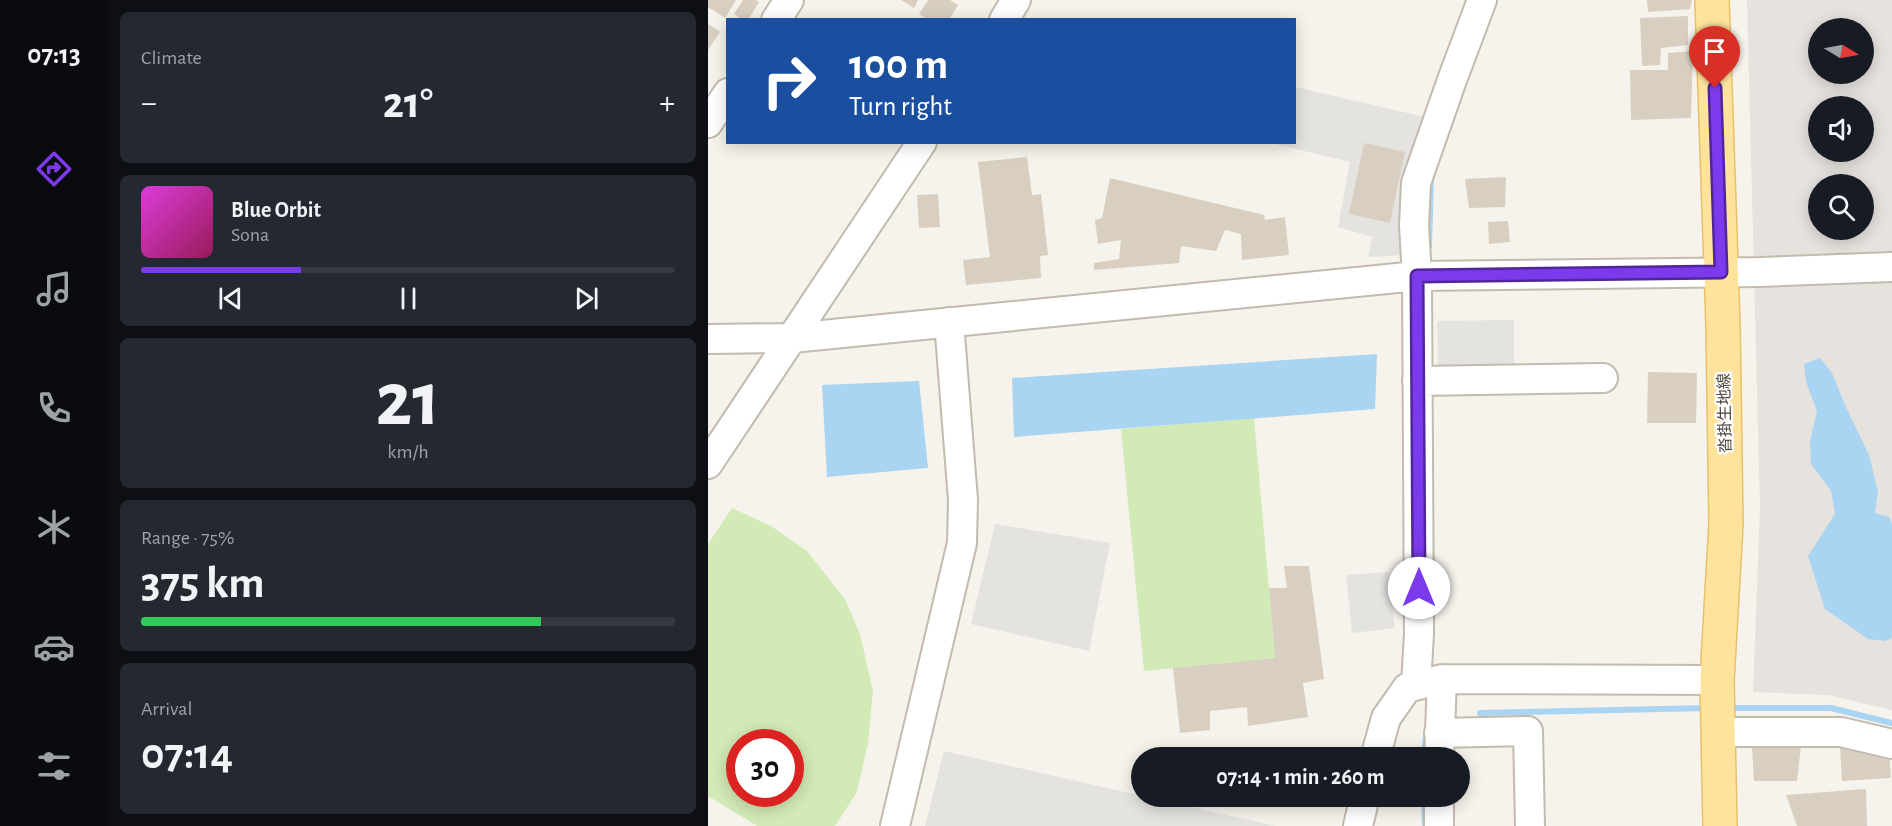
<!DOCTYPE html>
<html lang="en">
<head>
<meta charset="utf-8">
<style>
  :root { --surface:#171b24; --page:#242831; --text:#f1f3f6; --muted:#9ea1a6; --line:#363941; --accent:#7c3aed }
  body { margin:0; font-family:"Alegreya Sans","Noto Sans JP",sans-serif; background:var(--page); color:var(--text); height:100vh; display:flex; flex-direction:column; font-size:22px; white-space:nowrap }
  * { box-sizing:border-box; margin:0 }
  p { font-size:20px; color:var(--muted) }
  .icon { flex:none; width:33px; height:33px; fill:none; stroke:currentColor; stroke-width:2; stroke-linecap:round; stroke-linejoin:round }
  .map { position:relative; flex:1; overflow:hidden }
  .sheet { display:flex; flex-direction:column; gap:12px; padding:12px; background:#0d0f14; width:600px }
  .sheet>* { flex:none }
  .guide { position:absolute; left:18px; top:18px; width:570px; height:126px; border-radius:0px; box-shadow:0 3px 15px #0003; background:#1a4fa0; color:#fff; overflow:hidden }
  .needle { width:39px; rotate:100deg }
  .tools { position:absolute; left:1100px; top:18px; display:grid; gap:12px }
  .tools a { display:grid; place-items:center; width:66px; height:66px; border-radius:50%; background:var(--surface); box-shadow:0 3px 15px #0003; font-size:30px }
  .speed { position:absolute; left:18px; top:729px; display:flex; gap:12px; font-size:30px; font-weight:700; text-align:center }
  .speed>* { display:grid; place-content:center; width:78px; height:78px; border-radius:50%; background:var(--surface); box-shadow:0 3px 15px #0003; line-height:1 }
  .speed .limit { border:9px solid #d22; background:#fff; color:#111 }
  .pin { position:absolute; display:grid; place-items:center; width:51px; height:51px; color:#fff; margin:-62px -26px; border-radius:50% 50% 50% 0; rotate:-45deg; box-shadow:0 0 6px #0007 }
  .pin .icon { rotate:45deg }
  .me { position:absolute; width:66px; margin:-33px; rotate:0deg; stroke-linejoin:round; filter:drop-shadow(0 0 4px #0008) }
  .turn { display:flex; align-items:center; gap:21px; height:126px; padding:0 24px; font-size:27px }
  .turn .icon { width:78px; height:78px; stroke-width:2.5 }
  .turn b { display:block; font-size:42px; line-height:51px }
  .big { font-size:45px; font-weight:700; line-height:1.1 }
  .sheet .tile { flex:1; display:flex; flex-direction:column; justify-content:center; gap:9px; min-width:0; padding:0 21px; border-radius:9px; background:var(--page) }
  .sheet .dial { align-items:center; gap:0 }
  .dial b { font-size:78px; line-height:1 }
  .song { display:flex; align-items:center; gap:18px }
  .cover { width:72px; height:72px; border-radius:9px; background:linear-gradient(135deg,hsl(300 70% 55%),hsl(330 70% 35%)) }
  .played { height:6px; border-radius:3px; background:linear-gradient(90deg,var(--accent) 30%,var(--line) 30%) }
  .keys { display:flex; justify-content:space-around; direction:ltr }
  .heat { display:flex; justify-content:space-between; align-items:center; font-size:33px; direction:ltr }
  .charge { height:9px; border-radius:4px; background:linear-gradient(90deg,#34c759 75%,var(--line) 0) }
  .trip { position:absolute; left:423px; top:747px; width:339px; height:60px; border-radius:30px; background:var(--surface); box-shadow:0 3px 15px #0003; font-weight:700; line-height:60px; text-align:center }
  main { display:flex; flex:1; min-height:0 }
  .menu { display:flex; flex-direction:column; width:108px; justify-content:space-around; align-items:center; background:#090b0e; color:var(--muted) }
  .menu .icon { width:42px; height:42px }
  .menu .selected { color:var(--accent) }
  .menu b { font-size:27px; color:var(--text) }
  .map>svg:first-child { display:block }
</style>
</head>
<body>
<main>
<nav class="menu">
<b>07:13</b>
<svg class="icon selected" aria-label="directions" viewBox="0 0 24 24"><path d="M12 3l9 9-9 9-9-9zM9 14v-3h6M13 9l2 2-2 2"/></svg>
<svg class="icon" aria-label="music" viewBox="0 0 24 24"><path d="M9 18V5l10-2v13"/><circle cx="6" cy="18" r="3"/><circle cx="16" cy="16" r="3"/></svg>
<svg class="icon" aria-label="phone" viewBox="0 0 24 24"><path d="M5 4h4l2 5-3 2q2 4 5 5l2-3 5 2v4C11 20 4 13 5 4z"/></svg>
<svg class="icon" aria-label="climate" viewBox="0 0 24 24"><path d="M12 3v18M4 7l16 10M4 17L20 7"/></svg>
<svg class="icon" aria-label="car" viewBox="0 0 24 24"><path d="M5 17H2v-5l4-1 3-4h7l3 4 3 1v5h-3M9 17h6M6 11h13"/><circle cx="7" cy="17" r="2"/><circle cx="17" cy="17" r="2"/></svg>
<svg class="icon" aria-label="filters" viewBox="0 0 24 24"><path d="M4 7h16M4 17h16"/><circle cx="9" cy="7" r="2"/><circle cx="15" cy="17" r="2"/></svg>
</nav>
<section class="sheet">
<div class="tile"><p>Climate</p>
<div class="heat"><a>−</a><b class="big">21°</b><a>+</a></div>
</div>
<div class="tile">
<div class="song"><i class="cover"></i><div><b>Blue Orbit</b><p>Sona</p></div></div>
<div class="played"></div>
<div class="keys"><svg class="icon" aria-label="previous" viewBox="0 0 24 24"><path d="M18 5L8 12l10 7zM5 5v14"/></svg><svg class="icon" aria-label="pause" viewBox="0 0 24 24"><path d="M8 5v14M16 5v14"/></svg><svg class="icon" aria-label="next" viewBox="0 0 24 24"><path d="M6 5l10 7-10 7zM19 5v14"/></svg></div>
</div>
<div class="tile dial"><b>21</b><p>km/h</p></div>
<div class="tile"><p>Range · 75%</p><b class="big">375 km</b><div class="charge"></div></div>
<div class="tile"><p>Arrival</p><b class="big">07:14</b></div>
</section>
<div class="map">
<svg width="1184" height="826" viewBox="0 0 1184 826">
  <rect width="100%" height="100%" fill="#f6f3ec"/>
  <!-- industrial -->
  <path fill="#e6e2dd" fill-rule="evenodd" d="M 1039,0 L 1184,0 L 1184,710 L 1120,695 L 1045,692 L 1052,508 ZM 1110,28 L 1155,28 L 1155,74 L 1110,74 ZM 1110,106 L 1155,106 L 1155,152 L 1110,152 ZM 1110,184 L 1155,184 L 1155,230 L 1110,230 Z"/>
  <!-- green -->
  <path fill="#d2eab5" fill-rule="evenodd" d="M 546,418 L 567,658 L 436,671 L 413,429 Z
    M 24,508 L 63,526 L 99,551 L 137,599 L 152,634 L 165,691 L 160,743 L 149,792 L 127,826 L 49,826 L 0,796 L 0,544 ZM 32,742 L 82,742 L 82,794 L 32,794 Z"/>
  <!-- parking -->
  <path fill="#e5e3e0" d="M 587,87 L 721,118 L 698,255 L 660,257 L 664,237 L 630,227 L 642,162 L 563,143 L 586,142 Z
    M 806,320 L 806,371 L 730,372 L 729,321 Z
    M 287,524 L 402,543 L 381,651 L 263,624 Z
    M 680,572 L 687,628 L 644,633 L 638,575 Z
    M 236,751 L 434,796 L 567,826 L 217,826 Z"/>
  <!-- water -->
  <path fill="#a9d4f2" d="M 669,354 L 667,409 L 306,437 L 304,378 Z
    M 1112,358 L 1124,373 L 1137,405 L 1161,455 L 1170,492 L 1167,513 L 1181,517 L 1184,524 L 1184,638 L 1177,641 L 1160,639 L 1117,609 L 1100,556 L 1127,514 L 1123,491 L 1103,464 L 1102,441 L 1109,411 L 1098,382 L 1096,364 Z
    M 211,381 L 220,468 L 119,477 L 114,385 Z"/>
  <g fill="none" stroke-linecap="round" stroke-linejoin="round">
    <!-- stream -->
    <path stroke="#a9d4f2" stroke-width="6" d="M 721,247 L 723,176
      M 1019,708 L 1123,708 L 1184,723
      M 772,713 L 1000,708
      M 716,758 L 718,734
      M 716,796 L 717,826"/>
  </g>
  <!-- building -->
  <path fill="#d8cfc1" d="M 0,0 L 28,0 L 17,18 L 0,7 Z
    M 35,0 L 48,0 L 51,2 L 40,20 L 34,20 L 26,14 Z
    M 193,0 L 210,0 L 206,8 Z
    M 220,0 L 242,0 L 250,5 L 241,20 L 220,20 L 211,14 Z
    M 939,0 L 984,0 L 982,9 L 940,12 Z
    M 980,16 L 980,45 L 953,48 L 952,65 L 934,66 L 932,18 Z
    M 0,24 L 12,32 L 0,50 Z
    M 985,51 L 983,118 L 923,120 L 922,70 L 960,70 L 960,53 Z
    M 656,143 L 697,152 L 682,223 L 641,214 Z
    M 319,157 L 324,195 L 333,194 L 340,255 L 332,256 L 333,278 L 258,285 L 255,260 L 282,257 L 270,162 Z
    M 798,177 L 797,207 L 761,208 L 757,179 Z
    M 402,178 L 556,215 L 557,220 L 577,217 L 581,255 L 534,260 L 533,234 L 517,230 L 508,251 L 473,246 L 471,263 L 386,270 L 386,263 L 411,259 L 413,240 L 390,244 L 387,220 L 394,218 Z
    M 230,194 L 232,227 L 211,228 L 209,195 Z
    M 800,221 L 802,242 L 781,244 L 780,222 Z
    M 940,372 L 989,373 L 988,423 L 939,423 Z
    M 576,566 L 601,566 L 616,679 L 595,683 L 600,717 L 540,726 L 539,707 L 502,711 L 502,730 L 472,733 L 465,668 L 567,658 L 561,588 L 579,588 Z
    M 1093,746 L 1089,781 L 1046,781 L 1044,747 Z
    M 1132,746 L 1181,752 L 1183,778 L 1134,781 Z
    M 1158,789 L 1159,826 L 1089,826 L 1078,795 Z"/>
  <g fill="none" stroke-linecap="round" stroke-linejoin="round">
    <defs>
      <path id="minor" d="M 68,20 L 81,0
        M 296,20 L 308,0
        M 0,123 L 20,93
        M 0,339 L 84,338 L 709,276 L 1053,272 L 1184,267
        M 709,381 L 895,378
        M 0,464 L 214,142
        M 708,685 L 711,633 L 709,276 L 706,226 L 708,183 L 744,80 L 774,0
        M 1011,732 L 1133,732 L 1184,744
        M 731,733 L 820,731 L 822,826
        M 667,758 L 678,718 L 699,688 L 734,679 L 1009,680
        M 731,758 L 734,679
        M 731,796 L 731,826
        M 187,826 L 254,543 L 255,500 L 241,322
        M 650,826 L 657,796"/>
      <path id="major" d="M 1004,0 L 1015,325 L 1018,524 L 1009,680 L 1012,826"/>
    </defs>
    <!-- minor casing -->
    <use href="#minor" stroke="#c2bbae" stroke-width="32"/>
    <!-- major casing -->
    <use href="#major" stroke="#e6c16a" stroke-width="36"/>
    <!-- minor -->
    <use href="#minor" stroke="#fff" stroke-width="28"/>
    <!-- major -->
    <use href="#major" stroke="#ffe39c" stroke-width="33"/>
  </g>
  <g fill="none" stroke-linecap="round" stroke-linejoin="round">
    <defs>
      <path id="route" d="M 711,588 L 709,276 L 1013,272 L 1007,88"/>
    </defs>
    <!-- route casing -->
    <use href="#route" stroke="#51269a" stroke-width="15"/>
    <!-- route -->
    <use href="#route" stroke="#7c3aed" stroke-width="10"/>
  </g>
  <g text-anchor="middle" stroke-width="4.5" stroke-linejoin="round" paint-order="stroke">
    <!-- street labels -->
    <g font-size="16" fill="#4b4439" stroke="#fff">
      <text transform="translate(1016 413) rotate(-91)" y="6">沓掛生地線</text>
    </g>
  </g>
</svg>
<div class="tools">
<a><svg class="needle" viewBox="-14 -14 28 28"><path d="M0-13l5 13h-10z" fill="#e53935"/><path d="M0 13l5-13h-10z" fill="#9ea1a6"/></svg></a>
<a><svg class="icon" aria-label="sound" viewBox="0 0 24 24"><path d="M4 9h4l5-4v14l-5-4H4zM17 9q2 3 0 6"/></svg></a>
<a><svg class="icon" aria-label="search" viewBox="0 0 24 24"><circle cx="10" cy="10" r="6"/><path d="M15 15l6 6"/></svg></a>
</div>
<div class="speed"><div class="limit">30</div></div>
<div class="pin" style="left:1007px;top:88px;background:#d93025"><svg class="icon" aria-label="arrive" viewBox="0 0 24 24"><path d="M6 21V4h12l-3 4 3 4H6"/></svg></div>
<svg class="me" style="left:711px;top:588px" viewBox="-20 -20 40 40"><circle r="19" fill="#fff"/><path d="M0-13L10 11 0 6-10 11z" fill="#7c3aed"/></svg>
<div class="trip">07:14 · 1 min · 260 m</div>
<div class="guide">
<div class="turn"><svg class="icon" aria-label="right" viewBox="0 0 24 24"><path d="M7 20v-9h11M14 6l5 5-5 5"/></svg><div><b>100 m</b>Turn right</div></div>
</div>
</div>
</main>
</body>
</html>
